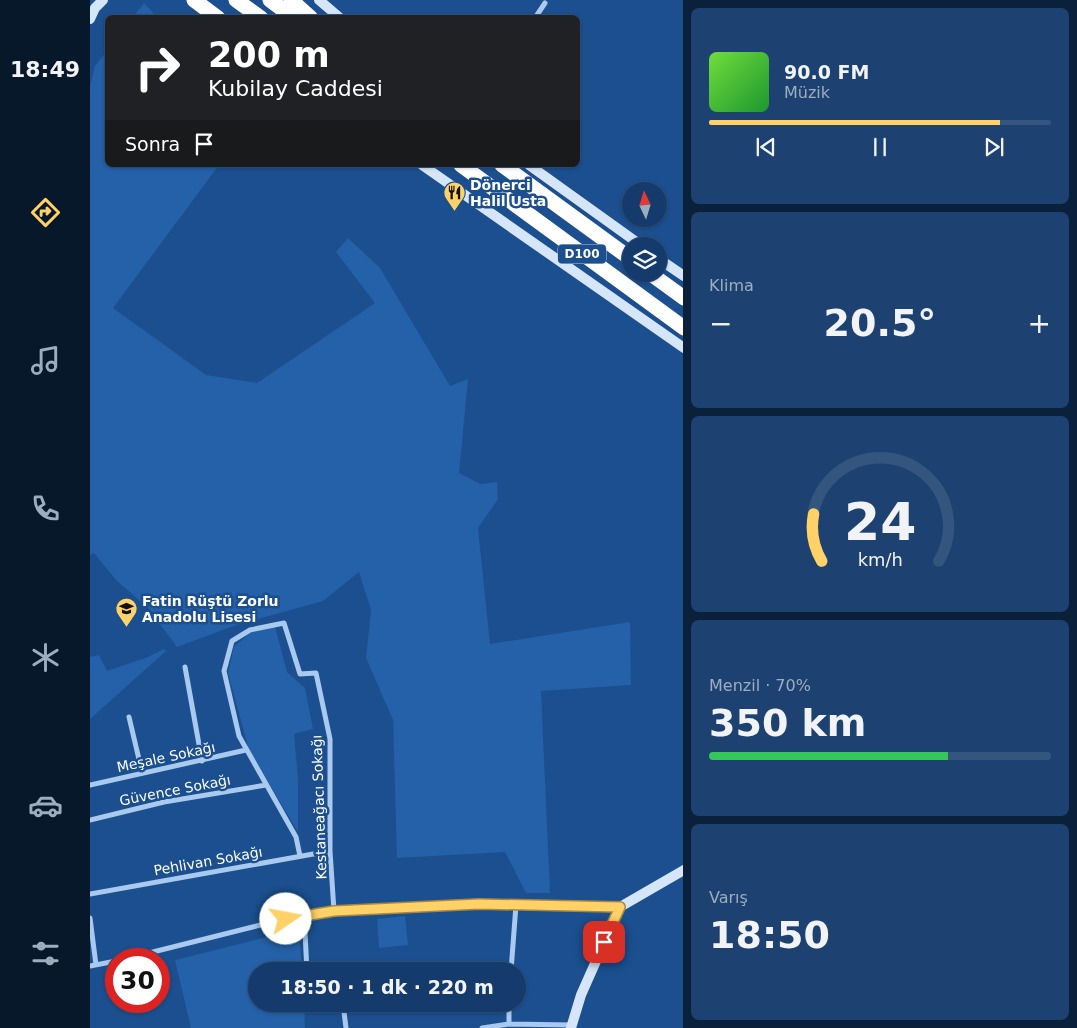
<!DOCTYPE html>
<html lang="tr">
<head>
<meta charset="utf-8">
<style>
  :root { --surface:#143b6b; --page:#1d4271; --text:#f1f3f6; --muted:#9dadc1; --line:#33557e; --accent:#ffd166 }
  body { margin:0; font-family:"DejaVu Sans",sans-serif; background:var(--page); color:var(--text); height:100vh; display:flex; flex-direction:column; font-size:19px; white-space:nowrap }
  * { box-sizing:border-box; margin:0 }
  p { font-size:16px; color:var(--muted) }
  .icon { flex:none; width:28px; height:28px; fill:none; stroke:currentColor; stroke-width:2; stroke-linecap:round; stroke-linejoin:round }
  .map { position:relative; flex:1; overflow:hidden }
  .details { display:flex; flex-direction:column; gap:8px; padding:8px; background:#0b203b; width:394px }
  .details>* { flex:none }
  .guide { position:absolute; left:15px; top:15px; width:475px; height:152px; border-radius:8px; box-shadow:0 1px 4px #0004,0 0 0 1px var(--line); background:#202124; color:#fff; overflow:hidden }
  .needle { width:32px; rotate:356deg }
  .buttons { position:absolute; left:532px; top:182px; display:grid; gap:10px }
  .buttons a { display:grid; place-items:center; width:45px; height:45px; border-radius:50%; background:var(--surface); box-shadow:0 1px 4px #0004,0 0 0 1px var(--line); font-size:25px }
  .speed { position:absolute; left:15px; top:948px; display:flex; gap:10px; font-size:25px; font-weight:700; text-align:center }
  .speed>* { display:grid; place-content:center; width:65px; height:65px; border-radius:50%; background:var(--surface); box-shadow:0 1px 4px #0004,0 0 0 1px var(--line); line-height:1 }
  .speed .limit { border:8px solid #d22; background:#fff; color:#111 }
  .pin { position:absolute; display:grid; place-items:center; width:42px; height:42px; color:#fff; margin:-21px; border-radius:10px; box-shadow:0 2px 8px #0006 }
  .me { position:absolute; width:55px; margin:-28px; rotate:78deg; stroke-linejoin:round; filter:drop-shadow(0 0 4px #0008) }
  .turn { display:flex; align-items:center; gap:18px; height:105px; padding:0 20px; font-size:22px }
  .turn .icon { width:65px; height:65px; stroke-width:2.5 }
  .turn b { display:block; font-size:35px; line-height:42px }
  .then { display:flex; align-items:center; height:48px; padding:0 20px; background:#0003; gap:10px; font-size:19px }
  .big { font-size:38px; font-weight:700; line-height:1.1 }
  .details .widget { flex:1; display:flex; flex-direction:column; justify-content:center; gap:8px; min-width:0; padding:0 18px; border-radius:8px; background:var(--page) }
  .details .dial { align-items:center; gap:0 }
  .dial svg { height:130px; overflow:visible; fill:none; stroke:var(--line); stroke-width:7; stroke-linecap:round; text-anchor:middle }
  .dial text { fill:var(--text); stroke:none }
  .song { display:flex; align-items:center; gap:15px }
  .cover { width:60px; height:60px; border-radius:8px; background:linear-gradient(135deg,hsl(100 70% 55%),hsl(130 70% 35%)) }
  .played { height:5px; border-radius:2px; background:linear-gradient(90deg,var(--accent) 85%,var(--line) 85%) }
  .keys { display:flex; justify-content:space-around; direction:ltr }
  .heat { display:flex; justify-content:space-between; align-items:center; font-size:28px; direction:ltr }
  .charge { height:8px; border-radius:4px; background:linear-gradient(90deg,#34c759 70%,var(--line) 0) }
  .trip { position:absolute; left:158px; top:962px; width:278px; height:50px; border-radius:25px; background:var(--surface); box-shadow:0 1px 4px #0004,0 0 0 1px var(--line); font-weight:700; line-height:50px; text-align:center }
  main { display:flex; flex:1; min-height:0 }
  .tab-bar { display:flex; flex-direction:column; width:90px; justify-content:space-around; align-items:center; background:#08182b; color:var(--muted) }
  .tab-bar .icon { width:35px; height:35px }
  .tab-bar .active { color:var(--accent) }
  .tab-bar b { font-size:22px; color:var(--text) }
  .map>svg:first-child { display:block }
</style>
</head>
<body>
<main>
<nav class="tab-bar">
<b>18:49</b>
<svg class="icon active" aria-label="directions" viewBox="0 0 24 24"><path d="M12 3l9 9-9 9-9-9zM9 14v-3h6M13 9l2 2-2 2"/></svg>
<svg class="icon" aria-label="music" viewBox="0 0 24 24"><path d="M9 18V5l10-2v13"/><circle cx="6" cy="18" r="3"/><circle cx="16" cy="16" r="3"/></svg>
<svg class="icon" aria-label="phone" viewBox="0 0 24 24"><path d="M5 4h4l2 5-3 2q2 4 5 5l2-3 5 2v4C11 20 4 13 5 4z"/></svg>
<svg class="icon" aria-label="climate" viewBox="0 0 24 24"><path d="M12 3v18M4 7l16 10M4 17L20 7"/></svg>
<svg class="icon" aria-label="car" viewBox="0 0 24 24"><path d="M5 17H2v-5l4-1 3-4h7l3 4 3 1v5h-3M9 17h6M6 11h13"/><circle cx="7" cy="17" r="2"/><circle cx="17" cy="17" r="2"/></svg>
<svg class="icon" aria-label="filters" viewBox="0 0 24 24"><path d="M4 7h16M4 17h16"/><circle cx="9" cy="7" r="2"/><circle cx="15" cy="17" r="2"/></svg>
</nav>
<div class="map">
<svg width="594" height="1028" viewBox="0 0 594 1028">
  <rect width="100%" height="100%" fill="#1b4f8f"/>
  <!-- green -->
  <path fill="#2461a8" d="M 54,3 L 67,17 L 43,17 Z
    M 17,51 L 18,165 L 129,165 L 23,308 L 116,375 L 167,383 L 285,303 L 246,252 L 258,238 L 290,268 L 360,386 L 378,379 L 369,473 L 390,484 L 407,482 L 408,499 L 388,528 L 400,644 L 540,622 L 541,685 L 451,691 L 460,893 L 436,893 L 415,852 L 307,858 L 303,720 L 276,658 L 281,610 L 269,572 L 233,601 L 149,624 L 87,647 L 58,608 L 26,580 L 4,553 L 0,555 L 0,86 L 5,66 Z
    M 185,627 L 197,672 L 215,688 L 223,729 L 204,734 L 208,778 L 208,832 L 159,750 L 138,673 L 144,647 L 160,633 Z
    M 74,649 L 76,651 L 0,719 L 0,657 L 9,655 L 17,671 L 58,657 Z
    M 315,916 L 318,945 L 289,948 L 287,919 Z
    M 209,929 L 212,971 L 166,971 L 166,1004 L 214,1004 L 215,1028 L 101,1028 L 85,960 Z
    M 393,962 L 394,964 L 406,963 L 407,971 L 380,971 L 379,963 Z"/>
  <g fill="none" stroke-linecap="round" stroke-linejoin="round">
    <!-- street -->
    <path stroke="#a9c9ee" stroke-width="5" d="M 445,18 L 455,3
      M 95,667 L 112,761
      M 39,717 L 52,772
      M 0,785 L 156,750
      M 0,820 L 74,802 L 176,785
      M 210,856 L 206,837 L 149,736 L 134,671 L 142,641 L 160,630 L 194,623 L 210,674 L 226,673 L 240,739 L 240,851 L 244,911
      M 0,894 L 240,851
      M 214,914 L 217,971
      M 0,918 L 6,965
      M 35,959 L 214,914 C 318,902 425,905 530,907
      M 0,966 L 26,961
      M 421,971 L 426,905
      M 253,1004 L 256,1028
      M 419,1024 L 419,1004
      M 392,1028 L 419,1024 L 482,1025"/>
    <!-- secondary -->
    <path stroke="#d6e6fa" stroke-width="10" d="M 229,0 L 250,18
      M 0,19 L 5,8 L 13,0
      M 332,165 L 594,348
      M 439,165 L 552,246
      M 569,259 L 594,276
      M 481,1028 L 491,995 L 530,907 L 594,870"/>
    <!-- highway -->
    <path stroke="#fff" stroke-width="15" d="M 104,0 L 128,18
      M 146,0 L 171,18
      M 180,0 L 204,18
      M 201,0 L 221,18
      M 371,165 L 594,328
      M 412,165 L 541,259
      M 561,274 L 594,298"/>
  </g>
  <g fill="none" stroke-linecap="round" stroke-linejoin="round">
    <defs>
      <path id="route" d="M 196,919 L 244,911 L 389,904 L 530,907 L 514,942"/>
    </defs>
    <!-- route casing -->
    <use href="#route" stroke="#a68842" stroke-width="12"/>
    <!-- route -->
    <use href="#route" stroke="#ffd166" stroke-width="9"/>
  </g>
  <!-- icons -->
  <defs>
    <symbol id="restaurant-pin" viewBox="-11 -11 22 30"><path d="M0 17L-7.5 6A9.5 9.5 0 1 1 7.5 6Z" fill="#ffd166" stroke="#1b4f8f"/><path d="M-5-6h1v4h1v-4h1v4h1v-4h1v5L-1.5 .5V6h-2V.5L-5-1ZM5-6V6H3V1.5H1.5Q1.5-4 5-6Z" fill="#111"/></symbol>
    <symbol id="school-pin" viewBox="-11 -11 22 30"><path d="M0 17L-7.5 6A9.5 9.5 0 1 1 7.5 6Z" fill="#ffd166" stroke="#1b4f8f"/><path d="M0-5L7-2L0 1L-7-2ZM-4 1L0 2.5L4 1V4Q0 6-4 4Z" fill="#111"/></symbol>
  </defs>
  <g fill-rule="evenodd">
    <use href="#restaurant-pin" x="352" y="180" width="25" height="34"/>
    <use href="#school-pin" x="24" y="596" width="25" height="34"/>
  </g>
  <g text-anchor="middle" stroke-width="5" stroke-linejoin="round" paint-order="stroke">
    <!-- shield labels -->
    <rect fill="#1b4f8f" stroke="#bbcadd" stroke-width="1" x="468" y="244.5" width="48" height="19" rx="4"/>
    <g font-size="12" font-weight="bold" fill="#fff">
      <text x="492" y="258">D100</text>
    </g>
    <!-- poi labels -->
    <g font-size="14" font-weight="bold" fill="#fff" stroke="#1b4f8f" text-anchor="start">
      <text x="380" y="190">Dönerci<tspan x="380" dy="16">Halil Usta</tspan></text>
      <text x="52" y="606">Fatin Rüştü Zorlu<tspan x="52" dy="16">Anadolu Lisesi</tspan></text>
    </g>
    <!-- street labels -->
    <g font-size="14" fill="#fff" stroke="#1b4f8f">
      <text transform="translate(76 757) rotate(-12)" y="5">Meşale Sokağı</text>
      <text transform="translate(85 790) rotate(-11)" y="5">Güvence Sokağı</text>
      <text transform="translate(229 807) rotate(-92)" y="5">Kestaneağacı Sokağı</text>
      <text transform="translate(118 861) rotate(-10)" y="5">Pehlivan Sokağı</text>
    </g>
  </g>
</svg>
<div class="buttons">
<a><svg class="needle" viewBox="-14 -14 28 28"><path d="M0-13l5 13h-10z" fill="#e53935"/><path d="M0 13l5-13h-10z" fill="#9dadc1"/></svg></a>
<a><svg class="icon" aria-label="layers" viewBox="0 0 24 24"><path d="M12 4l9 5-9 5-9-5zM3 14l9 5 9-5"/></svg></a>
</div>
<div class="speed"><div class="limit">30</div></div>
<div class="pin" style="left:514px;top:942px;background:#d93025"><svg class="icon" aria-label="arrive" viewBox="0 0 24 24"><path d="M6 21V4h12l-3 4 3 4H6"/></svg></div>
<svg class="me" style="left:196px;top:919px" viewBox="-20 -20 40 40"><circle r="19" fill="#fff"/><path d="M0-13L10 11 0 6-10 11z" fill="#ffd166"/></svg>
<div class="trip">18:50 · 1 dk · 220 m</div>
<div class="guide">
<div class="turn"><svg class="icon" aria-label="right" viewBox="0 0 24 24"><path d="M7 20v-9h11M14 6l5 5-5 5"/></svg><div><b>200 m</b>Kubilay Caddesi</div></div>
<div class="then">Sonra<svg class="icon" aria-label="arrive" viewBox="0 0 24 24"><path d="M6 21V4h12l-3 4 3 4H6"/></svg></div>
</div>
</div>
<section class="details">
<div class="widget">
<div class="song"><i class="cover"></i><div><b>90.0 FM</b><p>Müzik</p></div></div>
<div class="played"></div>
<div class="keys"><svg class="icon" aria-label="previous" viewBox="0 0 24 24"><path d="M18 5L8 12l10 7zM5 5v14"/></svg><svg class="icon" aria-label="pause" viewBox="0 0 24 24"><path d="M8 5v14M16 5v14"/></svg><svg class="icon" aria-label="next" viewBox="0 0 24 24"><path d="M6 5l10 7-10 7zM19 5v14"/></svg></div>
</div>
<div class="widget"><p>Klima</p>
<div class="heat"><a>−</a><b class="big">20.5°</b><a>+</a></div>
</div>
<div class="widget dial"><svg viewBox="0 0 100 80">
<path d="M14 69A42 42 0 1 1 86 69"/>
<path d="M14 69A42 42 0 0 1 9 40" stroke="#ffd166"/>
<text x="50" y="56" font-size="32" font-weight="700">24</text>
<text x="50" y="72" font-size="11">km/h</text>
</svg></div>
<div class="widget"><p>Menzil · 70%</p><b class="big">350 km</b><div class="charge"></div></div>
<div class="widget"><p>Varış</p><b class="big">18:50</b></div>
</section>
</main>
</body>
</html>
